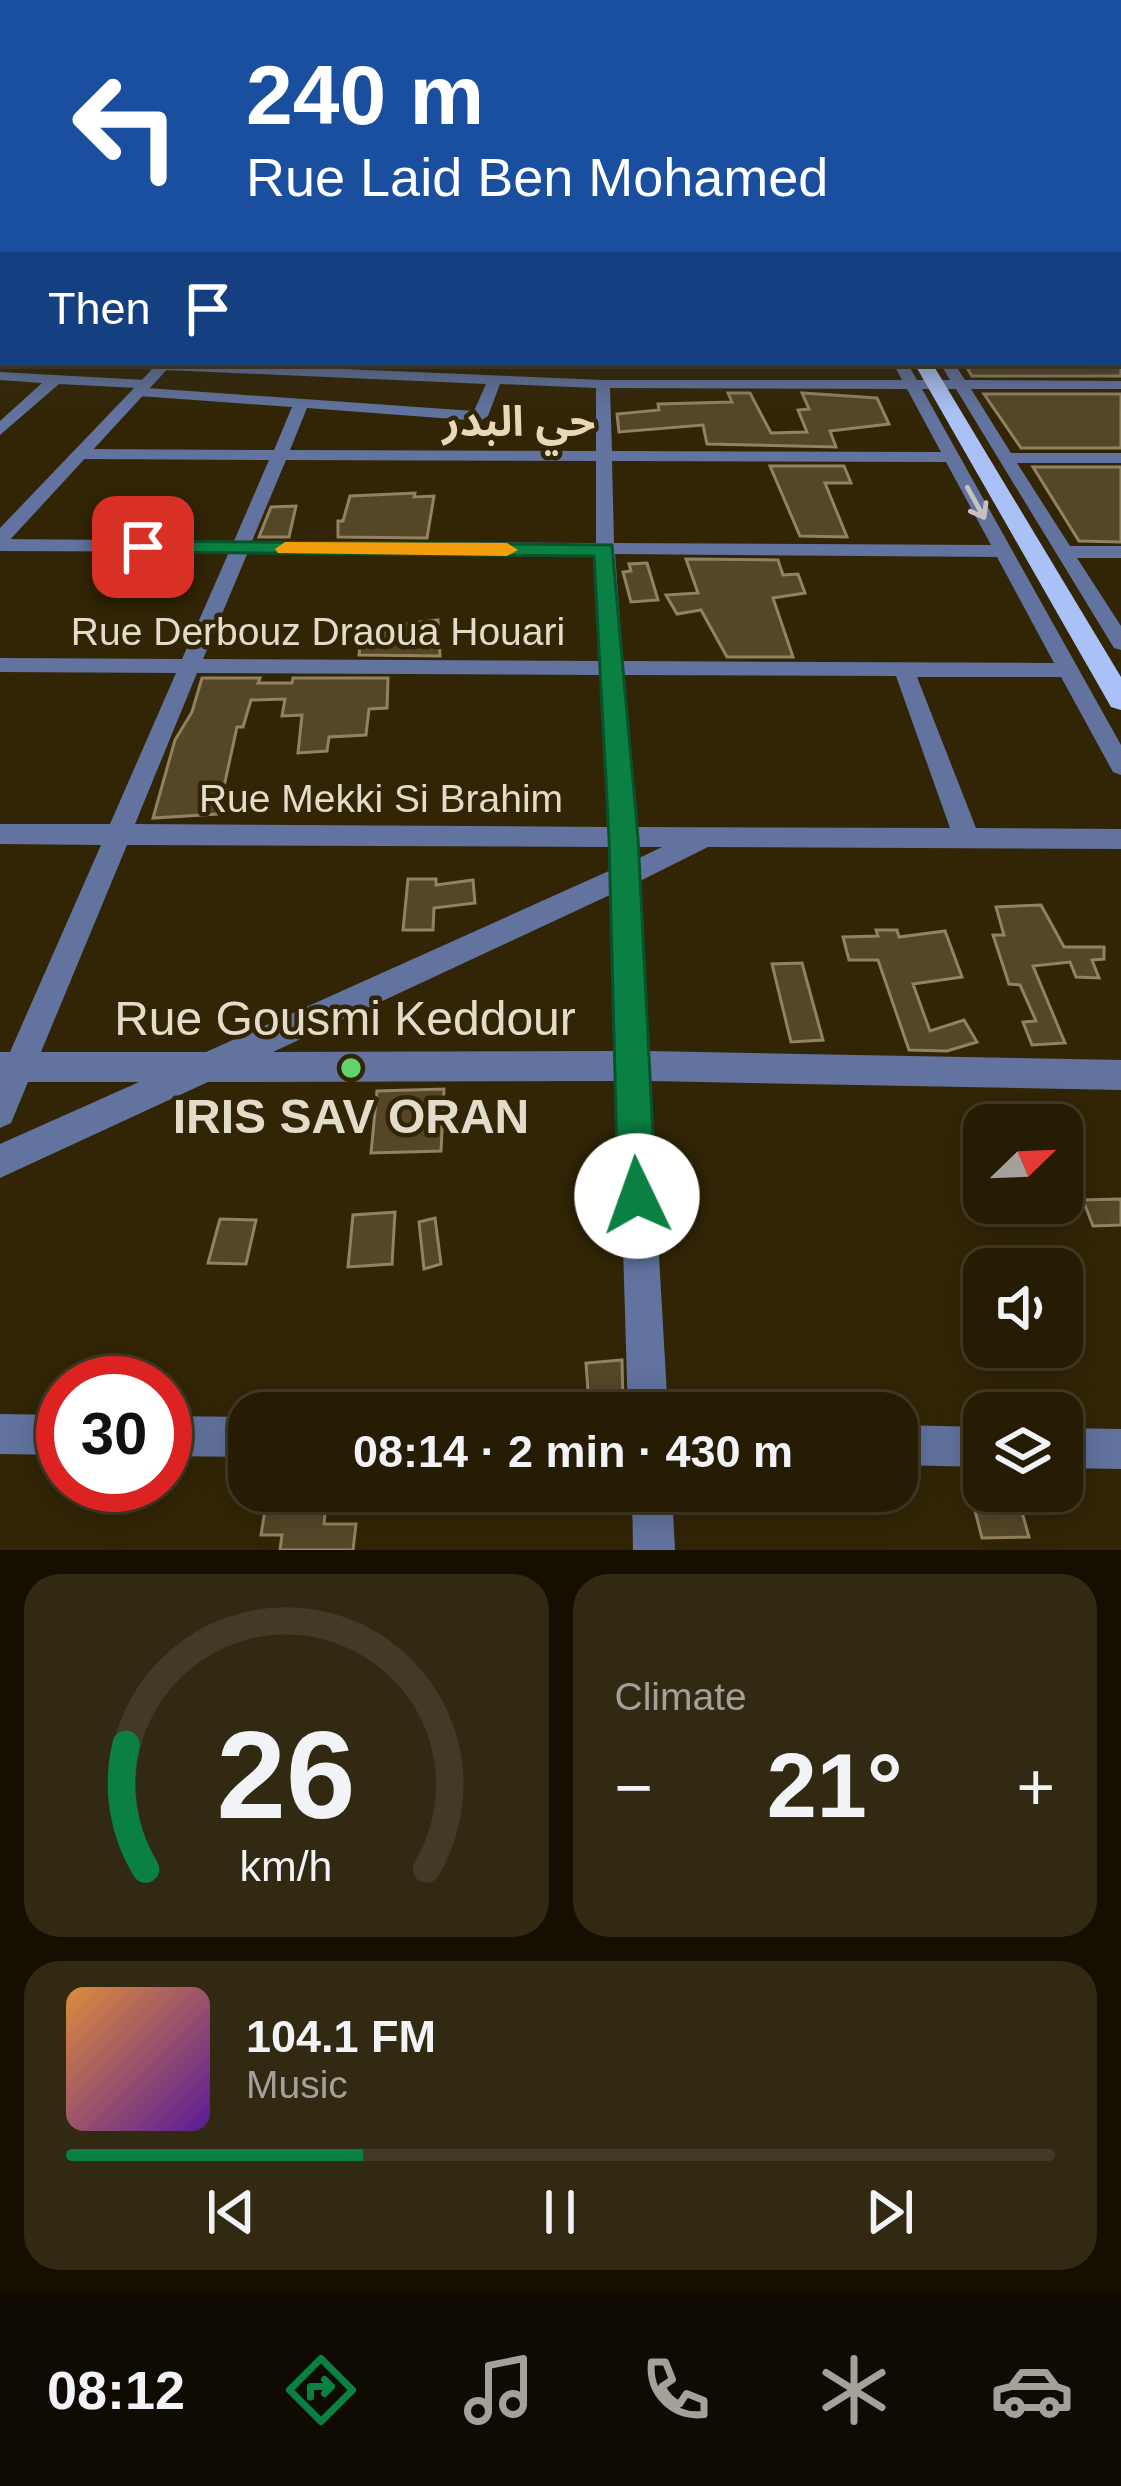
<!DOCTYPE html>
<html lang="en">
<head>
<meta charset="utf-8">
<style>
  :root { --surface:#261c04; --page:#322913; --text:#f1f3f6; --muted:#a4a19a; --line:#423a26; --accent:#0b8043 }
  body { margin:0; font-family:Arial,"Noto Sans Arabic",sans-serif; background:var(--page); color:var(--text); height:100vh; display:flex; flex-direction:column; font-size:45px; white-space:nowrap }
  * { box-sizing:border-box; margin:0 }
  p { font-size:39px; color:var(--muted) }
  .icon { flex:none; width:66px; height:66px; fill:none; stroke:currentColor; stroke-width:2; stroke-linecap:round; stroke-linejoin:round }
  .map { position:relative; height:1550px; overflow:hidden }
  .details { display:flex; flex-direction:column; gap:24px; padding:24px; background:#150f02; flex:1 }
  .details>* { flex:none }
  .banner { position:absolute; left:0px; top:0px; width:1122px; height:366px; box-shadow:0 6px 30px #0003,0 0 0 3px var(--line); background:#1a4fa0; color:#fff; overflow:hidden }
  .needle { width:78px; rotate:67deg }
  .fabs { position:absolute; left:963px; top:1104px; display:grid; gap:24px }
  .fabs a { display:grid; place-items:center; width:120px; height:120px; border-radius:24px; background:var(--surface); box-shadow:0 6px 30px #0003,0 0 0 3px var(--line); font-size:60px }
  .speed { position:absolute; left:36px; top:1356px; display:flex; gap:24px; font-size:60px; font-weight:700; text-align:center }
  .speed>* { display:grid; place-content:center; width:156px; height:156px; border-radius:50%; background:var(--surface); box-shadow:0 6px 30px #0003,0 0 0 3px var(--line); line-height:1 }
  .speed .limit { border:18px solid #d22; background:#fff; color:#111 }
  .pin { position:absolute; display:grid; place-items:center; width:102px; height:102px; color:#fff; margin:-51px; border-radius:24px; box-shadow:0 6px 18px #0006 }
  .me { position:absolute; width:132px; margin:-66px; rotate:357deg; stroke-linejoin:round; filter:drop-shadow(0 0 9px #0008) }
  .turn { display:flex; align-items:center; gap:42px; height:252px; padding:0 48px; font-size:54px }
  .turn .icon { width:156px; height:156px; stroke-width:2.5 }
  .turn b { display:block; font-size:84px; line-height:102px }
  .then { display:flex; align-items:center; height:114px; padding:0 48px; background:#0003; gap:24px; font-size:45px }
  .big { font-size:90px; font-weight:600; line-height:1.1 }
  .details .card { flex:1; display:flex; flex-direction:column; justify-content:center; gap:18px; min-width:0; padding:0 42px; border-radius:36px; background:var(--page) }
  .details .dial { align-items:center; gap:0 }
  .dial svg { height:312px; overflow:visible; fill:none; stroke:var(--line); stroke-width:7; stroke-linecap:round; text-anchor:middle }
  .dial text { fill:var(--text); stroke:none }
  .song { display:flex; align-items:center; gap:36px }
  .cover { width:144px; height:144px; border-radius:18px; background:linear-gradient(135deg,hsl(30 70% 55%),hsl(270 70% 35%)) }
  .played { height:12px; border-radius:6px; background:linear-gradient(90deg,var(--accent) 30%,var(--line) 30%) }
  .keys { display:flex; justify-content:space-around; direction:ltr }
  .heat { display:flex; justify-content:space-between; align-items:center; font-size:66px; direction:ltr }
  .details .tiles { flex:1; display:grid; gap:24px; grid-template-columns:1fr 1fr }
  .card:last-child { grid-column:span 2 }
  .trip { position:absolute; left:228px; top:1392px; width:690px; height:120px; border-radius:36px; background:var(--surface); box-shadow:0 6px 30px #0003,0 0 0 3px var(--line); font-weight:600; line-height:120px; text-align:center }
  .menu { display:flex; height:192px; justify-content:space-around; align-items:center; background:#0f0b02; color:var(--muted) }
  .menu .icon { width:84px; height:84px }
  .menu .current { color:var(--accent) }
  .menu b { font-size:54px; color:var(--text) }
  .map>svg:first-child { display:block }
</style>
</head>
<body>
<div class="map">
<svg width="1121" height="1550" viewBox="0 0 1121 1550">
  <rect width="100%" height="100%" fill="#322506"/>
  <!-- building -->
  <path fill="#544627" stroke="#918261" stroke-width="3" d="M 964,363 L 1121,363 L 1121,376 L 972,376 Z
    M 728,393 L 750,393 L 771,433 L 807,432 L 798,410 L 809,409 L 802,393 L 877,398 L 889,424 L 830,431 L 836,447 L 707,444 L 703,425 L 619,432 L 617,414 L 659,410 L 658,404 L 732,402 Z
    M 984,394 L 1121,394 L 1121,448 L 1021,448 Z
    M 770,466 L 844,466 L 851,483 L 825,483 L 847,537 L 800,536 Z
    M 1033,467 L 1121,467 L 1121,542 L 1079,541 Z
    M 415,493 L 414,497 L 434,496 L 427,538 L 338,537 L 338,521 L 343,521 L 350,496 Z
    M 296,506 L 289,537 L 259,537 L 271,507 Z
    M 686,559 L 778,560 L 783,575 L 798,574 L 805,593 L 773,598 L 793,657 L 727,657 L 701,610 L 677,614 L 666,595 L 698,593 Z
    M 647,563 L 658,600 L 631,602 L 623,572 L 631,571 L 629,564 Z
    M 438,620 L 440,656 L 359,655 L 360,646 L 375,645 L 377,627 Z
    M 202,678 L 260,678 L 258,683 L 292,683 L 293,678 L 388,678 L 387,708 L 369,709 L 366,735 L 329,737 L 327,751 L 298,753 L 302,715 L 282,716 L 285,699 L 251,700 L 243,727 L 237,727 L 218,814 L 153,818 L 175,740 L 192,712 Z
    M 408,879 L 436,879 L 436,885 L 473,880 L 475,903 L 434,908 L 433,930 L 403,930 Z
    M 1041,905 L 1064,947 L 1104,947 L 1104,959 L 1092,960 L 1099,978 L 1076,977 L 1070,962 L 1033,966 L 1065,1043 L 1032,1045 L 1023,1022 L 1036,1021 L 1020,985 L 1009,984 L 993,935 L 1004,935 L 996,907 Z
    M 876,930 L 897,930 L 899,937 L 945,931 L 962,977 L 913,984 L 930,1031 L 964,1020 L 977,1042 L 947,1051 L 909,1050 L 878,960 L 849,960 L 843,937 L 878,936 Z
    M 802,963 L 823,1040 L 791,1042 L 772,964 Z
    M 444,1089 L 441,1151 L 371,1153 L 377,1091 Z
    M 1121,1199 L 1121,1225 L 1093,1226 L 1083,1200 Z
    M 395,1212 L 392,1264 L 348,1267 L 353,1215 Z
    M 435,1218 L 441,1264 L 424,1269 L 419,1222 Z
    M 220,1219 L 256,1220 L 246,1264 L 208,1263 Z
    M 622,1360 L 623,1402 L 589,1405 L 586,1363 Z
    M 268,1491 L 327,1495 L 324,1524 L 356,1524 L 353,1550 L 280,1550 L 282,1535 L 261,1535 Z
    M 970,1491 L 1016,1491 L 1029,1537 L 982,1538 Z"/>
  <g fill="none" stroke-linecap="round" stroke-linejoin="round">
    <!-- service -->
    <path stroke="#61739e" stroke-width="6" d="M 1121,206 L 1121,212"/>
    <!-- minor -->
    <path fill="#61739e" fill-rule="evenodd" d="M 1119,232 L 1121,232 L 1121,238 L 1119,238 Z
      M 1119,271 L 1121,271 L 1121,279 L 1119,279 Z
      M 1119,320 L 1121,320 L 1121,328 L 1119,328 Z
      M 0,354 L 3,354 L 3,362 L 0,362 Z
      M 90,363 L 201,363 L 603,380 L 902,380 L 893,363 L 907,363 L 917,380 L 950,380 L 940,363 L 954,363 L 965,380 L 1121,381 L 1121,389 L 971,389 L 1011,453 L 1121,453 L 1121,463 L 1017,463 L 1070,546 L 1121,546 L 1121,558 L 1077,558 L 1121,626 L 1121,650 L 1114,648 L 956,389 L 922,389 L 1121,745 L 1121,775 L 1113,772 L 1061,677 L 917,677 L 976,828 L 1121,829 L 1121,849 L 708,847 L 638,882 L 648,1051 L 1121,1060 L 1121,1090 L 649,1081 L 668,1413 L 628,1413 L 618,1081 L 208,1082 L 0,1178 L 0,1144 L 139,1082 L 28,1082 L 11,1123 L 0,1128 L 0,1052 L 10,1052 L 101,845 L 0,844 L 0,824 L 110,824 L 176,673 L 0,672 L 0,658 L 182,659 L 229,552 L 0,551 L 0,539 L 234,541 L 269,460 L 80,459 L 72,454 L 80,449 L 274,450 L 292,407 L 139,396 L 132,392 L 137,388 L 59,384 L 0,435 L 0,421 L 42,383 L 0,380 L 0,372 L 146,380 L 153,384 L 147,388 L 474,411 L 486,384 L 97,367 ZM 500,384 L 596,388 L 596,451 L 290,450 L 307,408 L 480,421 L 488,416 ZM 610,388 L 907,389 L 941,452 L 612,451 ZM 286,460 L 596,461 L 596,543 L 252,541 ZM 612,461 L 946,462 L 991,545 L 614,543 ZM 248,552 L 596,554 L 601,661 L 203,659 ZM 615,554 L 997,557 L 1054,663 L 623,661 ZM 197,673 L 602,675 L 610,827 L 135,824 ZM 624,675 L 896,676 L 950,828 L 635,827 ZM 127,845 L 610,847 L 611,870 L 206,1052 L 41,1052 ZM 636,847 L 662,847 L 637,859 ZM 612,894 L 617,1051 L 273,1052 Z
      M 0,1414 L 63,1415 L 63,1455 L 0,1454 Z
      M 165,1416 L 249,1417 L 249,1457 L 165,1456 Z
      M 897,1425 L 984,1427 L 984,1467 L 897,1465 Z
      M 1062,1428 L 1121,1429 L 1121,1469 L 1062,1468 Z
      M 632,1491 L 672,1491 L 675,1550 L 633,1550 Z"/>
    <!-- tertiary -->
    <path fill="#61739e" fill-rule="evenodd" d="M 1119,223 L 1121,223 L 1121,229 L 1119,229 Z
      M 158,363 L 173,363 L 7,543 L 0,545 L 0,528 Z"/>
    <!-- primary -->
    <path fill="#a9c1f6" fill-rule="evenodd" d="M 914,363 L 932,363 L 1121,677 L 1121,710 L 1111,707 Z"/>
  </g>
  <!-- one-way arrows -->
  <defs><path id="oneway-shaft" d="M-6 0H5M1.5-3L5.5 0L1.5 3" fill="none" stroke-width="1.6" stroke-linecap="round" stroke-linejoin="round" transform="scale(3)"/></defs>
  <use stroke="#c3c2c0" href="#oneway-shaft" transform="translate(976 503) rotate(61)"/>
  <!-- sky -->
  <linearGradient id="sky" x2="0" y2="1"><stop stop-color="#1c1403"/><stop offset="0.48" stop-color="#49463b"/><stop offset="1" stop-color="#49463b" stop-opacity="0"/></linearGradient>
  <rect width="1121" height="415" fill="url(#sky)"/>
  <!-- route -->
  <path fill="#0b8043" stroke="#07532c" stroke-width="3" d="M 143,541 L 612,545 L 638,838 L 656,1196 L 651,1210 L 637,1216 L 623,1210 L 618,1196 L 609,838 L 594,556 L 135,552 L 135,543 Z"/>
  <!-- slow -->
  <path fill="#f59e0b" d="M 285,542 L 507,543 L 518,550 L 507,556 L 278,553 L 275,549 Z"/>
  <!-- markers -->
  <circle fill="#61d46a" stroke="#322506" stroke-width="4.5" cx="351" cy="1068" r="12"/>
  <g text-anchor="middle" stroke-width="9" stroke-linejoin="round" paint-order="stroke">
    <!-- street labels -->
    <g font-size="39" fill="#e4dccb" stroke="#322506">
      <text x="318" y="645">Rue Derbouz Draoua Houari</text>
      <text x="381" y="812">Rue Mekki Si Brahim</text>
    </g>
    <!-- far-district labels -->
    <g font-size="42" font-weight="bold" fill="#e9d8b5" stroke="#322506">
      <text x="519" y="436">حي البدر</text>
    </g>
    <!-- near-street labels -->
    <g font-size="48" fill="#e4dccb" stroke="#322506">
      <text x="345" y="1035">Rue Gousmi Keddour</text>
    </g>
    <!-- near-poi labels -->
    <g font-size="48" font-weight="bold" fill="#e4dccb" stroke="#322506">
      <text x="351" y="1133">IRIS SAV ORAN</text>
    </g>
  </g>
</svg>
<div class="fabs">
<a><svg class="needle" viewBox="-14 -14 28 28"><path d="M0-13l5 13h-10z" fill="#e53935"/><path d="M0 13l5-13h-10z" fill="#a4a19a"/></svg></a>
<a><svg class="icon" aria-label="sound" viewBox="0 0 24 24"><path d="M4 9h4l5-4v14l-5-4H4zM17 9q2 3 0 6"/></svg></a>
<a><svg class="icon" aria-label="layers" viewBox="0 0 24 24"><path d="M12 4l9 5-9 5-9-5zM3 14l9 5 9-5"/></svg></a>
</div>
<div class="speed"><div class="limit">30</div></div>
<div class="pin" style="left:143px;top:547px;background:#d93025"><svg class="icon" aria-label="arrive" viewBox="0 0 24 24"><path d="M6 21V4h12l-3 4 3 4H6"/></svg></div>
<svg class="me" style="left:637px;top:1196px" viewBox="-20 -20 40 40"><circle r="19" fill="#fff"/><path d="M0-13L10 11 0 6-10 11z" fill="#0b8043"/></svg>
<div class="trip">08:14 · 2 min · 430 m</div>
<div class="banner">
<div class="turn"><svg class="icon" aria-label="left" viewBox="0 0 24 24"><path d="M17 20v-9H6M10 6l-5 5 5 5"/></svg><div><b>240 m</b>Rue Laid Ben Mohamed</div></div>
<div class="then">Then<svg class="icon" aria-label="arrive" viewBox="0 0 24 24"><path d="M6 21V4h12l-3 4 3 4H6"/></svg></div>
</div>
</div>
<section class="details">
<div class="tiles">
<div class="card dial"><svg viewBox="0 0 100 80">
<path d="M14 69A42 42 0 1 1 86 69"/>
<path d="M14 69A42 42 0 0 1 9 37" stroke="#0b8043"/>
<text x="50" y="56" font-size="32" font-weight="700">26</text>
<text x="50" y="72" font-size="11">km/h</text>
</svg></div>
<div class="card"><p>Climate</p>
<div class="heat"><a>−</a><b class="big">21°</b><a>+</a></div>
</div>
<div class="card">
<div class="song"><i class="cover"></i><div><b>104.1 FM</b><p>Music</p></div></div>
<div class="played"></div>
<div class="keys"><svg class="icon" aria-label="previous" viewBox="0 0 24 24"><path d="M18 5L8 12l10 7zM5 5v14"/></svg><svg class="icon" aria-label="pause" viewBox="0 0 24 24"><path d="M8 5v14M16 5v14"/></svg><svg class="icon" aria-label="next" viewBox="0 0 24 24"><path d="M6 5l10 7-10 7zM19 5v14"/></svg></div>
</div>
</div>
</section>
<nav class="menu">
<b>08:12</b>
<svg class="icon current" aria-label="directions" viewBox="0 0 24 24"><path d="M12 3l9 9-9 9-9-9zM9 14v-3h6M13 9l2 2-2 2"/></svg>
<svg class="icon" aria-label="music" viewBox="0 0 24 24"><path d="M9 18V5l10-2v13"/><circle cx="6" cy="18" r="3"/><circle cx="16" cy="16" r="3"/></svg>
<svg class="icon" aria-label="phone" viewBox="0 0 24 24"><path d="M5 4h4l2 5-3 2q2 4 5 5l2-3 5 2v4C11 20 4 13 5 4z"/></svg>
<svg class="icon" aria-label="climate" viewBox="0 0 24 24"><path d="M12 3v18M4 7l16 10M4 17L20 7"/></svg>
<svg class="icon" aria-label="car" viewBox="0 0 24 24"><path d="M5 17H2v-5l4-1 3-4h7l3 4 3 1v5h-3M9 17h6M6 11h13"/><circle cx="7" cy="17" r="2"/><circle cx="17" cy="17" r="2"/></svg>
</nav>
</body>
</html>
